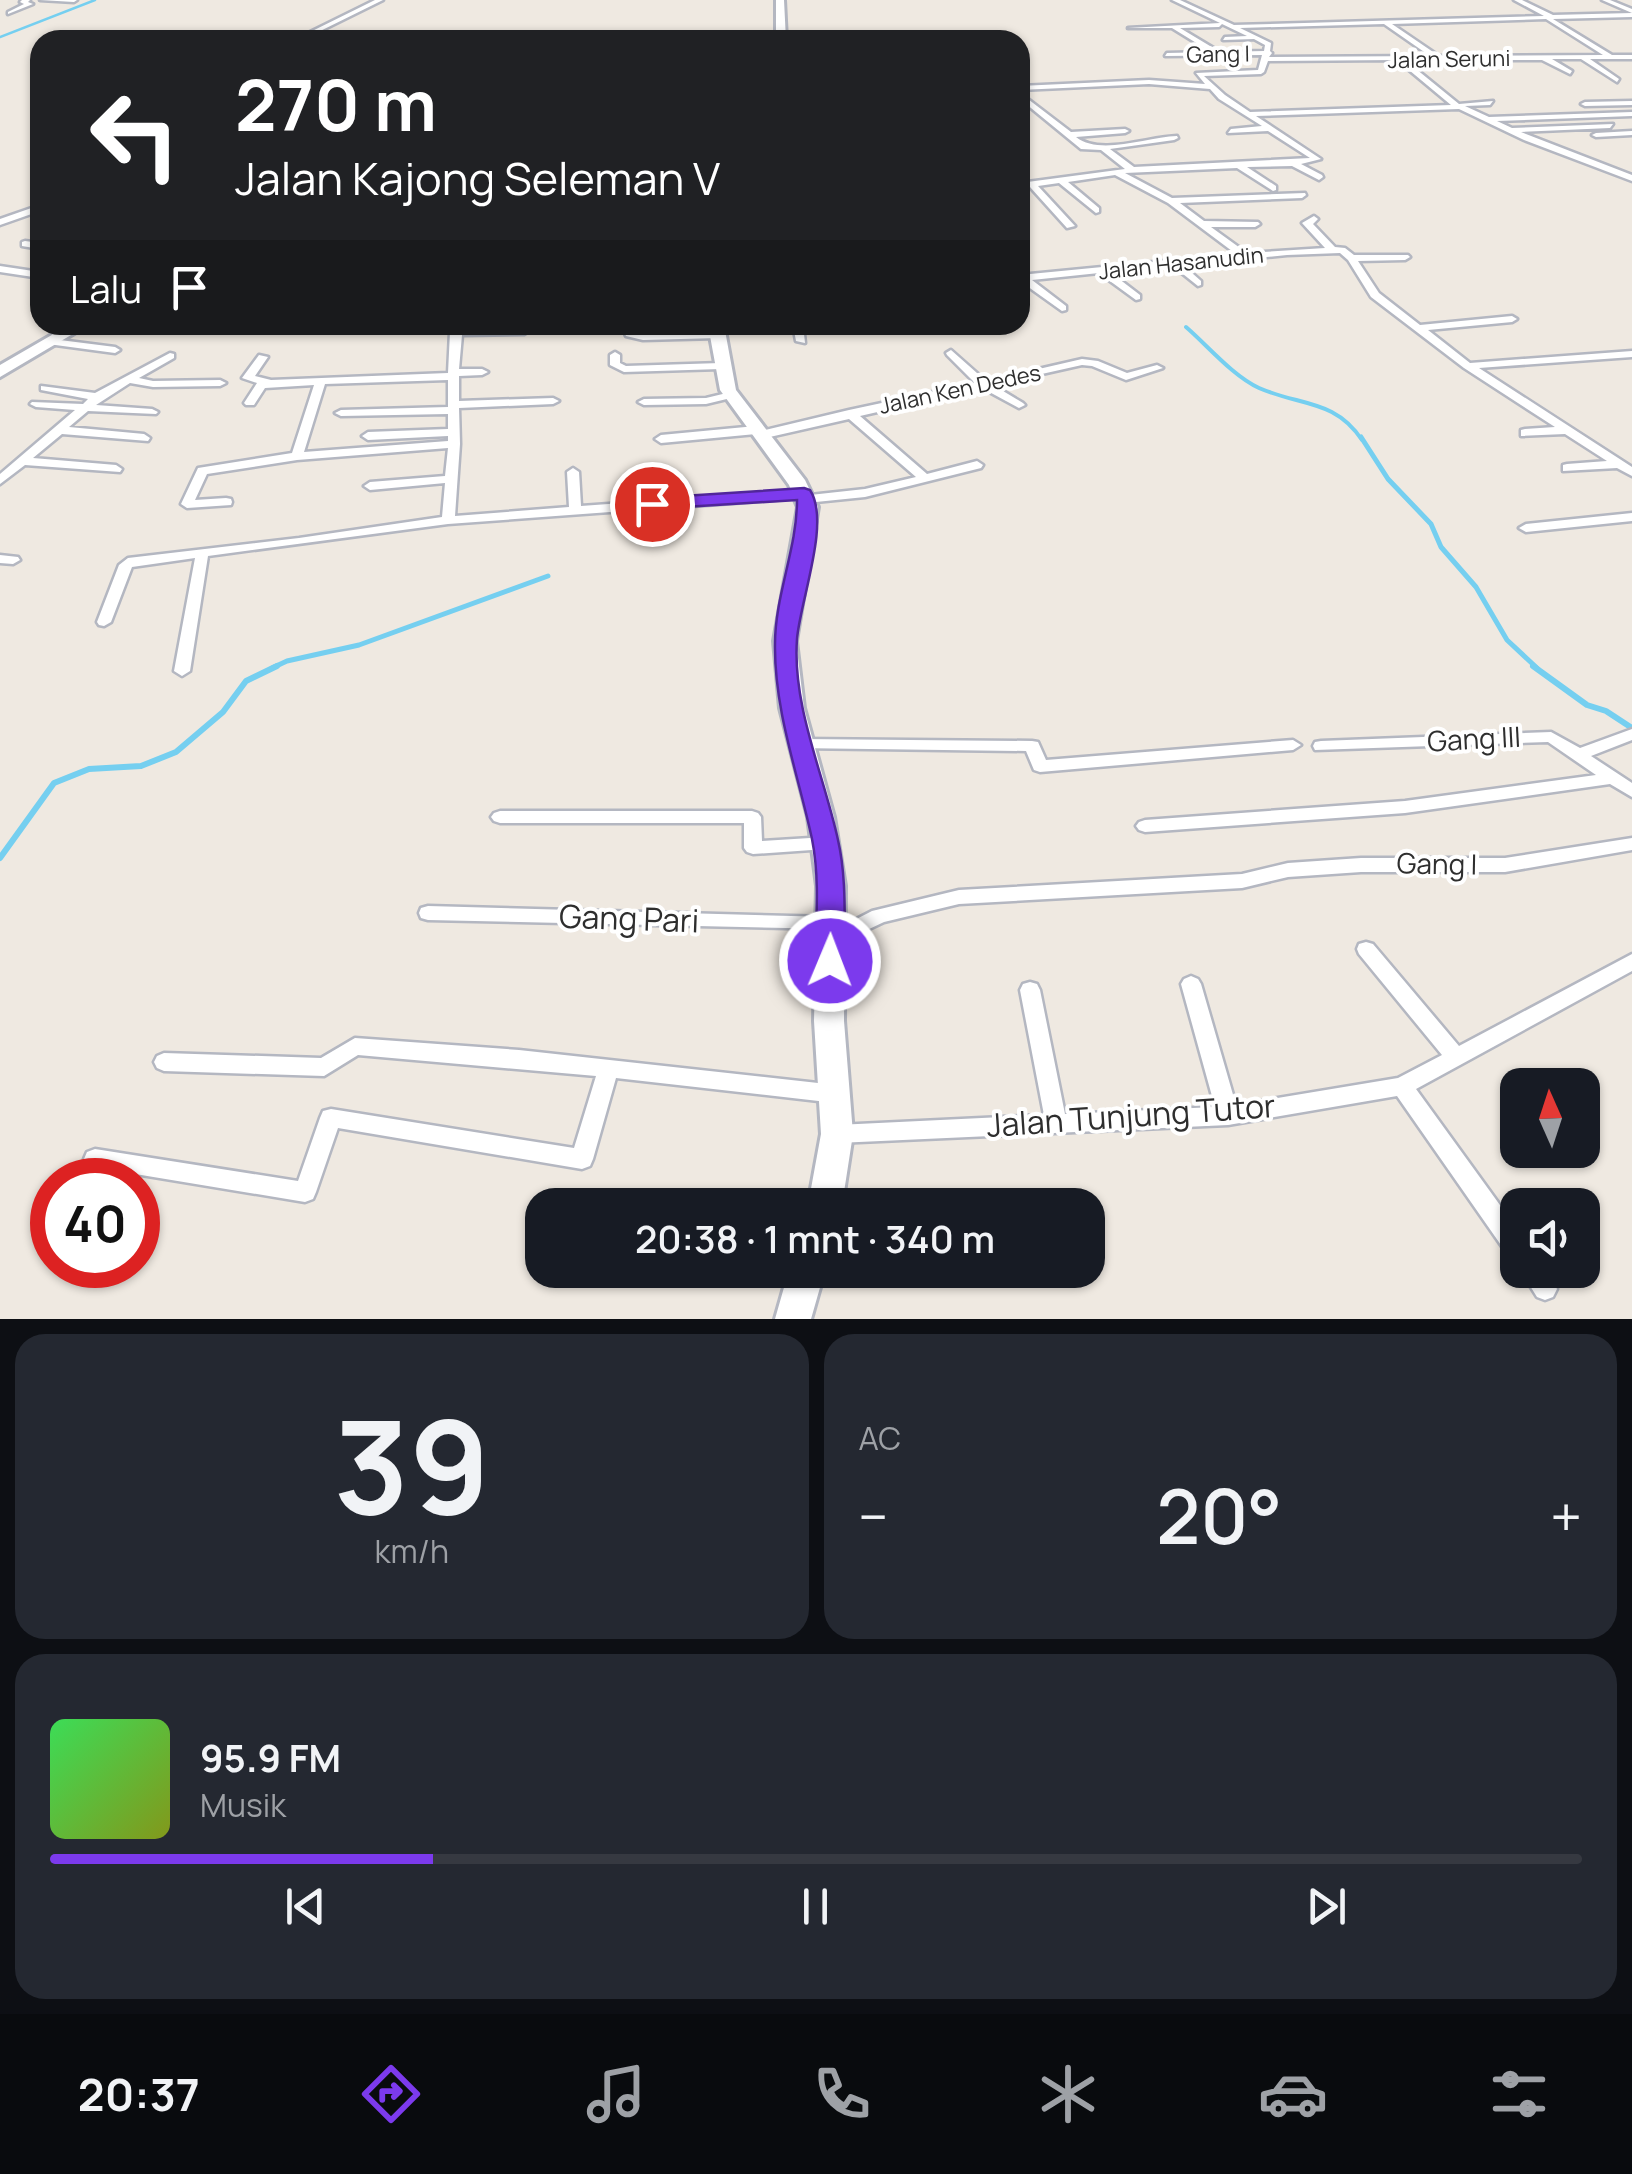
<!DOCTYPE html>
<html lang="id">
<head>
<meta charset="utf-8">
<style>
  :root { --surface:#171b24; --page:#242831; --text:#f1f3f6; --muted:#9ea1a6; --line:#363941; --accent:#7c3aed }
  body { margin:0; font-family:Manrope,sans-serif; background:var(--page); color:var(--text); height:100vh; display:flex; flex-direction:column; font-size:38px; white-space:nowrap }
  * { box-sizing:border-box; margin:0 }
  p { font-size:32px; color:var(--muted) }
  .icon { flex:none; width:55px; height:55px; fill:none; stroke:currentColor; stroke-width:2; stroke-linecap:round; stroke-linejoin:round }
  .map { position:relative; height:1319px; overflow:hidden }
  .sheet { display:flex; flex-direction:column; gap:15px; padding:15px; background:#0d0f14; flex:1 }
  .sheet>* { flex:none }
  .banner { position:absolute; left:30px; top:30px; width:1000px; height:305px; border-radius:30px; box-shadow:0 2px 8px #0004; background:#202124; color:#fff; overflow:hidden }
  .needle { width:65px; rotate:357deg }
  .buttons { position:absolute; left:1500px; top:1068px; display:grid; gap:20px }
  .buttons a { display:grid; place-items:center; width:100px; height:100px; border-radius:20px; background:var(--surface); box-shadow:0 2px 8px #0004; font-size:50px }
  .speed { position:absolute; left:30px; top:1158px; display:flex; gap:20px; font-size:50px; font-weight:700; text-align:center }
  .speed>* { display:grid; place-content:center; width:130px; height:130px; border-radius:50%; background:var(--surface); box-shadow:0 2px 8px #0004; line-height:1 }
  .speed .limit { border:15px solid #d22; background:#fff; color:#111 }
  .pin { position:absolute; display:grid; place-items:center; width:85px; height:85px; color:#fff; margin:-42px; border:5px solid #fff; border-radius:50%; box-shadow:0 2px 10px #0007 }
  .me { position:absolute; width:110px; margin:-55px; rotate:1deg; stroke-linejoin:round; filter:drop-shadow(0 0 8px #0008) }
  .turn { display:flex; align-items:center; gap:35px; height:210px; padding:0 40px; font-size:45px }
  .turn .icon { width:130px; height:130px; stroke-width:2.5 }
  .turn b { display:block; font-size:70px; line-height:85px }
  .then { display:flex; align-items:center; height:95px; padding:0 40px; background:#0003; gap:20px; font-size:38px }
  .big { font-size:75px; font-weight:600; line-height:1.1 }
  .sheet .widget { flex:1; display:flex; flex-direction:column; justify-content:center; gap:15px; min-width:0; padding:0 35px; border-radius:30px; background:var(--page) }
  .sheet .dial { align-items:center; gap:0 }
  .dial b { font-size:130px; line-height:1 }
  .song { display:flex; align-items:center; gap:30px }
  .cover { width:120px; height:120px; border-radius:15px; background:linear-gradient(135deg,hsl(130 70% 55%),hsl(70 70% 35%)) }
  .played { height:10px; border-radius:5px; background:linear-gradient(90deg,var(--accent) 25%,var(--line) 25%) }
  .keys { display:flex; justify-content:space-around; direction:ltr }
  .heat { display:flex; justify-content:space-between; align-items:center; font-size:55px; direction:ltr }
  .sheet .tiles { flex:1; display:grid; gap:15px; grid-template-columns:1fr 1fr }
  .widget:last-child { grid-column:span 2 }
  .trip { position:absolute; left:525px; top:1188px; width:580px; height:100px; border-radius:30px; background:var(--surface); box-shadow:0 2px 8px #0004; font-weight:600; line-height:100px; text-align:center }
  .dock { display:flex; height:160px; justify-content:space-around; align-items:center; background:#090b0e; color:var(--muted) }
  .dock .icon { width:70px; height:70px }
  .dock .current { color:var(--accent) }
  .dock b { font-size:45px; color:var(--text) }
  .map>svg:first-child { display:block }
</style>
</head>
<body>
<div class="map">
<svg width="1632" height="1319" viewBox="0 0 1632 1319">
  <rect width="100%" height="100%" fill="#efe9e1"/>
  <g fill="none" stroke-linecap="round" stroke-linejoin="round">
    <!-- stream-far3 -->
    <path stroke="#75cff0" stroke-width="2.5" d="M 0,37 L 95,0"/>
    <!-- stream-far2 -->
    <path stroke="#75cff0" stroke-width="4" d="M 1186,327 C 1208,346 1233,376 1259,388 C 1300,406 1335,399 1362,440"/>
    <!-- stream-far1 -->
    <path stroke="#75cff0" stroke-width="5" d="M 1361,437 L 1388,479 L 1431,524 L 1441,547 L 1476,587 L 1507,640 L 1537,668
      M 272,668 L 287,661 L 359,645 L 548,576"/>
    <!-- stream -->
    <path stroke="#75cff0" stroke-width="6" d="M 1533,666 L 1587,705 L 1606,711 L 1632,728
      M 0,858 L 54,783 L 89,769 L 141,766 L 176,752 L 223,712 L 246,681 L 277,666"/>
    <defs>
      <path id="street" d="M 22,0 L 30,0 L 28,2 L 33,4 L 8,14 L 8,12 L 24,4 L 20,2 Z
        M 40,0 L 77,0 L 74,2 Z
        M 375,0 L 383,0 L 302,40 L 294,40 Z
        M 1172,0 L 1180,0 L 1234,25 L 1544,16 L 1514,0 L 1522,0 L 1553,15 L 1632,13 L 1632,17 L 1553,19 L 1612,55 L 1632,55 L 1632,59 L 1590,59 L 1619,79 L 1617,82 L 1581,59 L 1552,59 L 1572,71 L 1570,74 L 1542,60 L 1443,60 L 1440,62 L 1405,60 L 1459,104 L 1493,101 L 1490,105 L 1465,106 L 1489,117 L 1632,112 L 1632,116 L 1497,121 L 1512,128 L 1613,124 L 1610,128 L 1521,132 L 1632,175 L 1632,181 L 1524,140 L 1459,109 L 1256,116 L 1321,159 L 1301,164 L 1322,175 L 1323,177 L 1319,180 L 1292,166 L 1247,167 L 1276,186 L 1276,190 L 1273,191 L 1237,168 L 1125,173 L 1172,198 L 1305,193 L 1306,195 L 1302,198 L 1180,203 L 1204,221 L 1258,222 L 1260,224 L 1255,227 L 1211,227 L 1247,253 L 1325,248 L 1302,223 L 1314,216 L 1318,219 L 1313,224 L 1335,247 L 1345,248 L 1354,255 L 1408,255 L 1410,257 L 1405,260 L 1358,261 L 1379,293 L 1420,325 L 1512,316 L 1517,319 L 1512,322 L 1428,330 L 1470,363 L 1632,351 L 1632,357 L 1479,368 L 1632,467 L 1632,476 L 1617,468 L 1563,471 L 1563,465 L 1567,464 L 1607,461 L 1565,434 L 1521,436 L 1521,430 L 1525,429 L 1555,427 L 1464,368 L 1371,297 L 1348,260 L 1340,253 L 1287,255 L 1183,265 L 1201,281 L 1201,285 L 1198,286 L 1173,266 L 1110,272 L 1140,295 L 1140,299 L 1136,300 L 1099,273 L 1032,280 L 1066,306 L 1066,310 L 1062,311 L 1020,281 L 1020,275 L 1236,254 L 1168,203 L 1115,175 L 1068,182 L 1099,208 L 1099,212 L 1096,213 L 1059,183 L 1038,186 L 1075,226 L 1067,228 L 1030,187 L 1020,189 L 1020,183 L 1125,169 L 1101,150 L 1081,149 L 1020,99 L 1020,93 L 1071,132 L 1125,129 L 1129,131 L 1125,133 L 1076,137 C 1100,156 1147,137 1177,136 L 1178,138 L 1174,140 L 1110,149 L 1134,167 L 1310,158 L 1268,131 L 1228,133 L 1231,129 L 1262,126 L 1219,99 L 1210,89 L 1149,84 L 1020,90 L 1020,86 L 1149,80 L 1205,84 L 1196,73 L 1258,70 L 1262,55 L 1165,56 L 1167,53 L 1211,52 L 1172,28 L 1128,28 L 1220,23 ZM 1546,19 L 1603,55 L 1439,56 L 1392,24 ZM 1222,24 L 1247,36 L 1225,37 L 1223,40 L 1254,39 L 1265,45 L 1264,51 L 1220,52 L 1180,28 L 1219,27 ZM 1384,24 L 1430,56 L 1269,57 L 1272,53 L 1270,51 L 1271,43 L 1240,28 ZM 1397,60 L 1451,105 L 1250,112 L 1225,95 L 1204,76 L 1261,74 L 1264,72 L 1268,61 Z
        M 1602,0 L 1610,0 L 1632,9 L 1632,13 Z
        M 1632,101 L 1632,105 L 1585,106 L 1581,104 L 1585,102 Z
        M 1632,131 L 1632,135 L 1596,137 L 1592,135 L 1596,133 Z
        M 40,205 L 40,211 L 0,225 L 0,219 Z
        M 25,241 L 40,243 L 40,249 L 22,246 L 22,242 Z
        M 0,266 L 40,272 L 40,278 L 0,272 Z
        M 453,325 L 463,325 L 463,329 L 524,328 L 529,331 L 524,334 L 462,335 L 459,369 L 482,369 L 488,372 L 482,375 L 459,376 L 459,401 L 553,398 L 559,401 L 553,404 L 459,408 L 460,444 L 455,516 L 569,507 L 567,472 L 573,468 L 579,472 L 581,506 L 804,490 L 809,491 L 810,495 L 865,489 L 916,477 L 849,419 L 761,439 L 757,438 L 756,434 L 661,443 L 655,439 L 661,435 L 756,426 L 760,427 L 761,431 L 849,410 L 975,383 L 947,355 L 946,353 L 951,350 L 986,381 L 1082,359 L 1098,361 L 1127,373 L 1157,365 L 1163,368 L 1126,380 L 1092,366 L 1082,365 L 993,385 L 1023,403 L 1025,405 L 1019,408 L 982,388 L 860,416 L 927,474 L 977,461 L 983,465 L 981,468 L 865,497 L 806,503 L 801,502 L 800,498 L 448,524 L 208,556 L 190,671 L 182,676 L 174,671 L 195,558 L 132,567 L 111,622 L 104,626 L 99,625 L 97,622 L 119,565 L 128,558 L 299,538 L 442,517 L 445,483 L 370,490 L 364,486 L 370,482 L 445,476 L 448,448 L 297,460 L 207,474 L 195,500 L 226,498 L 231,499 L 232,502 L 231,505 L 187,508 L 181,504 L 198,468 L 292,453 L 314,385 L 265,388 L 254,405 L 246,405 L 244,403 L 257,383 L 242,378 L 259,355 L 268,357 L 255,376 L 271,380 L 448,373 L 450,332 ZM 448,380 L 448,407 L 341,410 L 335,413 L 341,416 L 448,414 L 448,429 L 368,432 L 362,436 L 368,440 L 448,436 L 448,441 L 304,452 L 325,384 Z
        M 621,325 L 631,325 L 634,332 L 643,334 L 718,332 L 723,335 L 718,338 L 643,340 L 626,336 Z
        M 793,325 L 803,325 L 805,343 L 796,341 Z
        M 951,325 L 961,325 L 963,330 L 954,332 Z
        M 52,339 L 115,347 L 120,350 L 115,353 L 48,344 L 47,342 Z
        M 615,352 L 620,355 L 620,363 L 626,366 L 721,363 L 726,366 L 721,369 L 624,372 L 610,365 L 610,355 Z
        M 170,353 L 174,354 L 174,358 L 139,378 L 153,381 L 220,380 L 226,383 L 220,386 L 153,387 L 130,383 L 96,405 L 152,409 L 158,412 L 156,414 L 88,411 L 69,427 L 144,434 L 150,438 L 148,441 L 62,434 L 33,458 L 116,465 L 122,469 L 120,472 L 25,465 L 0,484 L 0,474 L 75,410 L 36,407 L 30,404 L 32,402 L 83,404 L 88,399 L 41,390 L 41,386 L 95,393 Z
        M 731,392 L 737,395 L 735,397 L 706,404 L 644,405 L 638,402 L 644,399 L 706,398 Z
        M 1632,513 L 1632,521 L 1526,532 L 1519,528 L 1526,524 Z
        M 0,555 L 18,557 L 20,560 L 13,564 L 0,563 Z
        M 1632,729 L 1632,740 L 1591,756 L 1632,783 L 1632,797 L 1610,784 L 1405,813 L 1145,832 L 1139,830 L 1136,826 L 1139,822 L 1145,820 L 1405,801 L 1596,775 L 1548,742 L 1315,750 L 1313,746 L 1315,742 L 1321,741 L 1551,732 L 1580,748 Z
        M 801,739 L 1032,741 L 1038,742 L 1046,760 L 1293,740 L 1301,745 L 1293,750 L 1040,772 L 1034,770 L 1026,751 L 795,748 L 793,744 Z
        M 500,811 L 752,811 L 758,813 L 761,817 L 762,841 L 826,837 L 832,839 L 835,843 L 832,847 L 826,849 L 753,854 L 747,852 L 744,848 L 744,823 L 500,823 L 494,821 L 491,817 L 494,813 Z
        M 1632,838 L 1632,850 L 1505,872 L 1361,872 L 1288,877 L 1242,888 L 959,904 L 884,922 L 831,947 L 824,945 L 822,940 L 824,935 L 835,929 L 428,920 L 421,918 L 419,913 L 421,908 L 428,906 L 830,917 L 837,919 L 839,924 L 837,929 L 872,911 L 959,890 L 1242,874 L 1288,863 L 1361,858 L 1505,858 Z
        M 1366,942 L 1373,944 L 1459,1046 L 1632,954 L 1632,971 L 1416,1089 L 1518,1230 L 1518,1261 L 1510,1258 L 1397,1096 L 1228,1125 L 837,1143 L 829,1141 L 826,1134 L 829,1127 L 837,1125 L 1044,1115 L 1020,990 L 1023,984 L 1030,982 L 1037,984 L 1040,990 L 1065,1114 L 1215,1107 L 1181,984 L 1184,979 L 1191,976 L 1198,979 L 1201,984 L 1236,1105 L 1398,1078 L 1442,1055 L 1359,954 L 1357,949 L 1359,944 Z
        M 355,1038 L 519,1050 L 836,1085 L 843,1088 L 846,1094 L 843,1100 L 836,1103 L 616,1078 L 593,1159 L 590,1166 L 582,1169 L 338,1128 L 316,1192 L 313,1199 L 305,1202 L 87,1166 L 84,1159 L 87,1152 L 95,1149 L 298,1181 L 320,1118 L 323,1111 L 331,1109 L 574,1148 L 596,1076 L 358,1055 L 324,1076 L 164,1071 L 157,1068 L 154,1062 L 157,1056 L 164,1053 L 321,1058 Z
        M 1520,1270 L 1546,1270 L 1557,1289 L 1553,1297 L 1545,1300 L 1537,1297 Z"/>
      <path id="secondary" d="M 776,0 L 784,0 L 786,40 L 776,40 Z
        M 69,325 L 88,325 L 0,377 L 0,365 Z
        M 708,325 L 724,325 L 736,390 L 805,480 L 818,507 L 796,641 L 804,708 L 834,817 L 845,886 L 844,1021 L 853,1134 L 842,1205 L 808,1205 L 821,1134 L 814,1021 L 817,886 L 808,817 L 780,708 L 774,641 L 798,507 L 789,485 L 720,390 Z
        M 789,1270 L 825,1270 L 811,1319 L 775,1319 Z"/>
    </defs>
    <!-- street casing -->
    <use href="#street" stroke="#b4b7c1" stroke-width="5"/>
    <!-- secondary casing -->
    <use href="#secondary" stroke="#b4b7c1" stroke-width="6"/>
    <!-- street -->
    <use href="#street" fill="#fff" fill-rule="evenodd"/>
    <!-- secondary -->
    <use href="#secondary" fill="#fff" fill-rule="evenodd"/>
  </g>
  <!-- route -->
  <path fill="#7c3aed" stroke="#51269a" stroke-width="2.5" d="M 804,488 L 810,490 C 831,522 800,601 797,639 C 792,706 824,775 838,840 C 847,879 844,921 845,961 L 840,969 L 830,973 L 820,969 L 815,961 C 816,921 820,879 812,839 C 798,774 774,710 775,644 C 775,595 797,549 797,500 L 652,509 L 642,504 L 652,498 Z"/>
  <g text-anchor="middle" stroke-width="8" stroke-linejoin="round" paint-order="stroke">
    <!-- far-street labels -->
    <g font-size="22" fill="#2e2e2e" stroke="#fff">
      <text transform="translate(1218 54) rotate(-1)" y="8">Gang I</text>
      <text transform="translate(1449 59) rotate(-1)" y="8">Jalan Seruni</text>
      <text transform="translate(1181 263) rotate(-6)" y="8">Jalan Hasanudin</text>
      <text transform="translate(960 389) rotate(-12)" y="8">Jalan Ken Dedes</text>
    </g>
    <!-- street labels -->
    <g font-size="28" fill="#2e2e2e" stroke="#fff">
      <text transform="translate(1474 739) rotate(-3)" y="10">Gang III</text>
      <text transform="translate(1437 864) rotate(1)" y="10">Gang I</text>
    </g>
    <!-- near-street labels -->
    <g font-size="32" fill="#2e2e2e" stroke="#fff">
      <text transform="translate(629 919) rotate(2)" y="11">Gang Pari</text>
      <text transform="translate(1131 1116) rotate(-4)" y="11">Jalan Tunjung Tutor</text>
    </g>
  </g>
</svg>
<div class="buttons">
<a><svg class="needle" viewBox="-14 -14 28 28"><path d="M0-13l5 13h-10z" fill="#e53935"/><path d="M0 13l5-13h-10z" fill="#9ea1a6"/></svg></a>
<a><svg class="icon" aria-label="sound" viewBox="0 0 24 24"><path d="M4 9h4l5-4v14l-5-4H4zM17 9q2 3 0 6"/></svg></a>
</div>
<div class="speed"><div class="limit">40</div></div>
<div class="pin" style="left:652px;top:504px;background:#d93025"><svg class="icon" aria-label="arrive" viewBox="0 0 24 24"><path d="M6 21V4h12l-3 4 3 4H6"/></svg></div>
<svg class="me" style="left:830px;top:961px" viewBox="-20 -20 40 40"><circle r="17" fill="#7c3aed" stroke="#fff" stroke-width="3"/><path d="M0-11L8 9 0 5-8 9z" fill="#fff"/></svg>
<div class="trip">20:38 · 1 mnt · 340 m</div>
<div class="banner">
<div class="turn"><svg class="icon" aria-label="left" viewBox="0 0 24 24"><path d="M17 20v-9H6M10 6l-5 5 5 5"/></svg><div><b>270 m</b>Jalan Kajong Seleman V</div></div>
<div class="then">Lalu<svg class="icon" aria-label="arrive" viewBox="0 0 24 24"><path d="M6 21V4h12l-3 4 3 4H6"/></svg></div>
</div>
</div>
<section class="sheet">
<div class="tiles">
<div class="widget dial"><b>39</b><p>km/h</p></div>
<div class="widget"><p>AC</p>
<div class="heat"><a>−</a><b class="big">20°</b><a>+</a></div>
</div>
<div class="widget">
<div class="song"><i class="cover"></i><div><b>95.9 FM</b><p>Musik</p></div></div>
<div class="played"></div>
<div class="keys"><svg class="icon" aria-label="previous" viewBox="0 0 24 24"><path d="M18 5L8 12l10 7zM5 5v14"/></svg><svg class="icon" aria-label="pause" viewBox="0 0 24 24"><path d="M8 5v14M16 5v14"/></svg><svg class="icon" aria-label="next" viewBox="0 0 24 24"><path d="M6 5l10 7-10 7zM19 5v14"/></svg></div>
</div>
</div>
</section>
<nav class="dock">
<b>20:37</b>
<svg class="icon current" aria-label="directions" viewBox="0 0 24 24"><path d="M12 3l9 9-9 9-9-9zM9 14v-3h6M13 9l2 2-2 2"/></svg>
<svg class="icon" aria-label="music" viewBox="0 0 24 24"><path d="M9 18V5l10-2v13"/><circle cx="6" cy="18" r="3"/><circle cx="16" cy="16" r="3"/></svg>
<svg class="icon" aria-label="phone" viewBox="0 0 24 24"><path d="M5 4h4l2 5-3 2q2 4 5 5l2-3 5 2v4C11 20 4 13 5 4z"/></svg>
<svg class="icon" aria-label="climate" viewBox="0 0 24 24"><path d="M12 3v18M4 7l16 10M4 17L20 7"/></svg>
<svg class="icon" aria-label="car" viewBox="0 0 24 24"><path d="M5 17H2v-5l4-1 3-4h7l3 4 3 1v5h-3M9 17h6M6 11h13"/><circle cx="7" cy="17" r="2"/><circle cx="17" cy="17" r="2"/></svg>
<svg class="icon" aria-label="filters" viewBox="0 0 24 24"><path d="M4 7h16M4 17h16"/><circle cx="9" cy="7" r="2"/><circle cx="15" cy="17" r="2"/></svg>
</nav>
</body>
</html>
